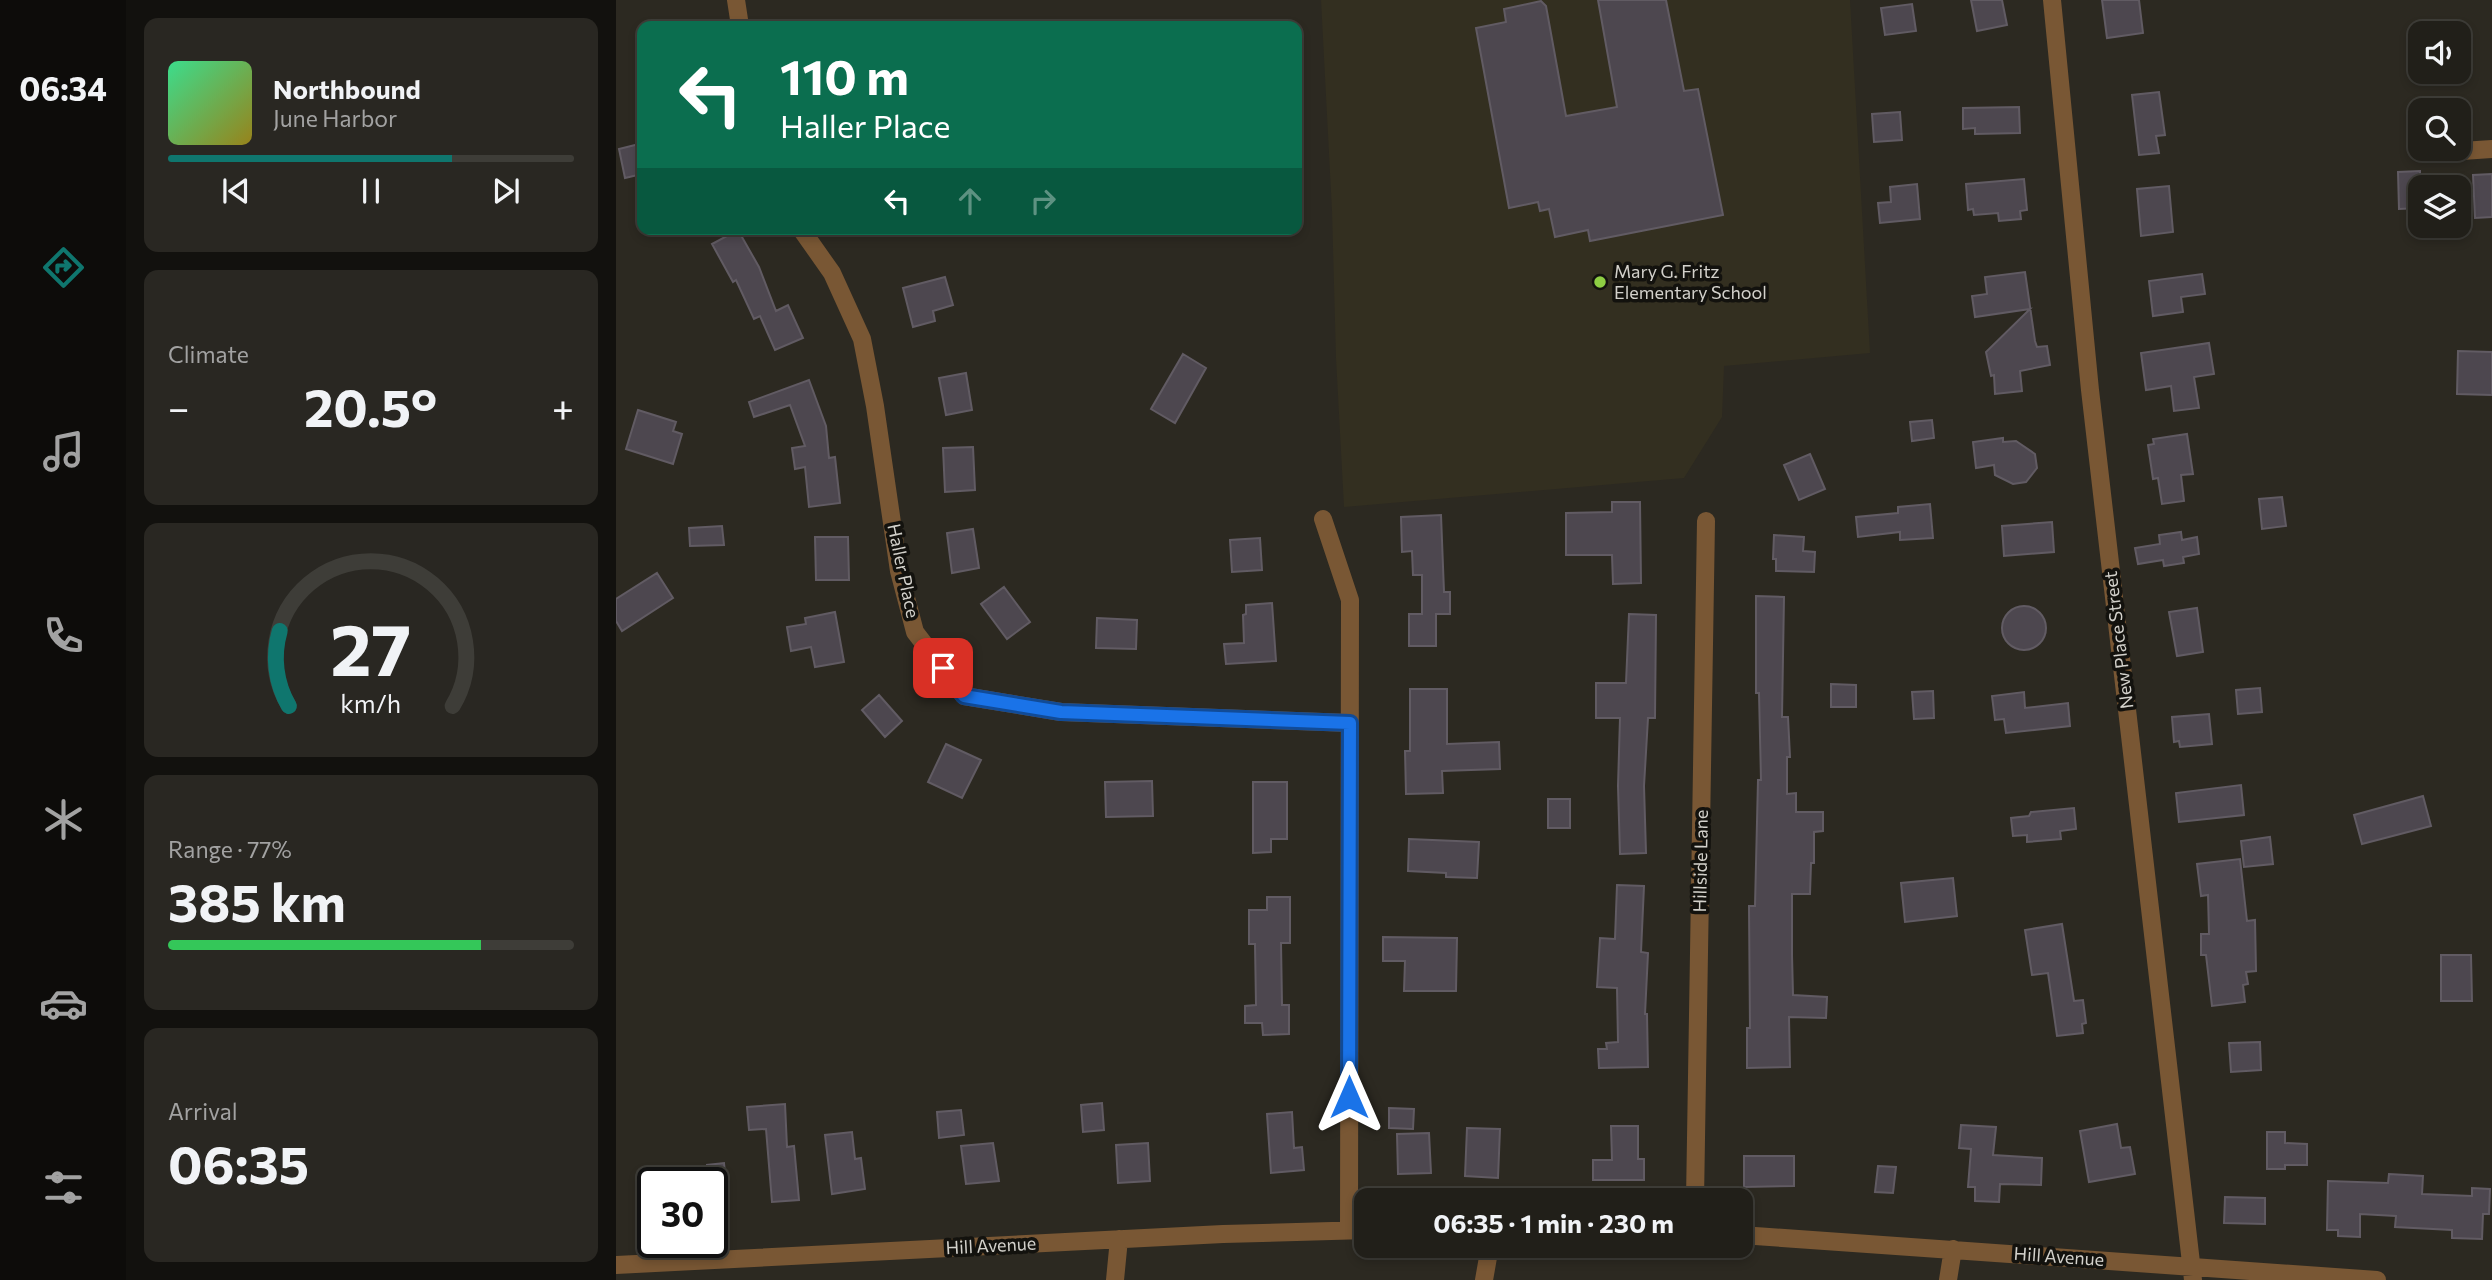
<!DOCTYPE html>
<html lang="en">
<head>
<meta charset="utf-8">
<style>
  :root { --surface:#211f19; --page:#292722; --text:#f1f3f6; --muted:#a2a2a2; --line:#3e3d38; --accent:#0f766e }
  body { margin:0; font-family:Commissioner,sans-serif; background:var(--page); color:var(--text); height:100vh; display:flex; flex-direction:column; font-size:26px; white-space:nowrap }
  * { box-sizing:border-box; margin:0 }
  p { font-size:23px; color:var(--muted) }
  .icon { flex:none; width:38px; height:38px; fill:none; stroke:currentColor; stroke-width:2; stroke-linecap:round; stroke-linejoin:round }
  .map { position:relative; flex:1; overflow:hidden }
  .details { display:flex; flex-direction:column; gap:18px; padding:18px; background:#12110e; width:490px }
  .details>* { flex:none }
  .banner { position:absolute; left:21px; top:21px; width:665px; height:214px; border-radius:14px; box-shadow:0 4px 10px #0003,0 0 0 2px var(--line); background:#0b6e4f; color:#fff; overflow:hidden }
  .controls { position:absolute; left:1792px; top:21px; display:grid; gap:14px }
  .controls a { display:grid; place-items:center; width:63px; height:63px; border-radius:14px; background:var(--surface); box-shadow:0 4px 10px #0003,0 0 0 2px var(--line); font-size:35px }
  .speed { position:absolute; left:21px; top:1167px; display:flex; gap:14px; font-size:35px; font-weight:700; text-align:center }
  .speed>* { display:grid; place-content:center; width:91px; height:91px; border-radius:50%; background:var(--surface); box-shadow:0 4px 10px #0003,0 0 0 2px var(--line); line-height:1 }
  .speed .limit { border:4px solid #111; border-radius:10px; background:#fff; color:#111 }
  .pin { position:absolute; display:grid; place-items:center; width:60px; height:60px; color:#fff; margin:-30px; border-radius:14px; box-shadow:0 4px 10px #0006 }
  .me { position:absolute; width:77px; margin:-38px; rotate:0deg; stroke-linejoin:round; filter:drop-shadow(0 0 5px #0008) }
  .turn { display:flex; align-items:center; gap:24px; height:147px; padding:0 28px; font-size:32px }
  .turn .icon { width:91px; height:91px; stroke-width:2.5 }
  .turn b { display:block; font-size:49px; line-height:60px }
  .lanes { display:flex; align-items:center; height:66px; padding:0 28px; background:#0003; justify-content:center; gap:35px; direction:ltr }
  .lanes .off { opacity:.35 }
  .big { font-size:52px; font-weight:700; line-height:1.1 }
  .details .widget { flex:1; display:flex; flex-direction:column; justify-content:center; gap:10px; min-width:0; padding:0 24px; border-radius:14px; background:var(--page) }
  .details .dial { align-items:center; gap:0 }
  .dial svg { height:182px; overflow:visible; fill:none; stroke:var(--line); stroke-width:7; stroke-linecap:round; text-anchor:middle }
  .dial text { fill:var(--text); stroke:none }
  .song { display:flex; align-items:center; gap:21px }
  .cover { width:84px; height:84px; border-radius:10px; background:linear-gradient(135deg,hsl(150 70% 55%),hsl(50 70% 35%)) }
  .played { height:7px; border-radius:4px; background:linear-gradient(90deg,var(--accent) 70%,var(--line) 70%) }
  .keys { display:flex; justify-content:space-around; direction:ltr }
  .heat { display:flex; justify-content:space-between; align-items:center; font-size:38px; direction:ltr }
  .charge { height:10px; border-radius:5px; background:linear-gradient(90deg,#34c759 77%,var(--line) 0) }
  .trip { position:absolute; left:738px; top:1188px; width:399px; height:70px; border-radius:14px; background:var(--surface); box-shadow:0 4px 10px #0003,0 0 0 2px var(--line); font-weight:700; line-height:70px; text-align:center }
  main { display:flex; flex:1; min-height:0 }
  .dock { display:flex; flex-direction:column; width:126px; justify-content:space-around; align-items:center; background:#0d0c0a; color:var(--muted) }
  .dock .icon { width:49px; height:49px }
  .dock .selected { color:var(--accent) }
  .dock b { font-size:32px; color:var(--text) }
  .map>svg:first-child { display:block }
</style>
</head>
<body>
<main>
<nav class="dock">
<b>06:34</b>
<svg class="icon selected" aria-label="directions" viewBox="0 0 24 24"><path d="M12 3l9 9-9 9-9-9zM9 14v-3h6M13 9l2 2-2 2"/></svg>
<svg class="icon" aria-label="music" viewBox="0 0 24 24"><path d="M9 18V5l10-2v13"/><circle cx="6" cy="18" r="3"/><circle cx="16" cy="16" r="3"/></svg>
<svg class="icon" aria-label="phone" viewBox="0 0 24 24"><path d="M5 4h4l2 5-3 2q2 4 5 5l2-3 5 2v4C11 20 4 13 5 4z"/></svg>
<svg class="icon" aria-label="climate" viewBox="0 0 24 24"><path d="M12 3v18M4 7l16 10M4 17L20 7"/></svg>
<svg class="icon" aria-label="car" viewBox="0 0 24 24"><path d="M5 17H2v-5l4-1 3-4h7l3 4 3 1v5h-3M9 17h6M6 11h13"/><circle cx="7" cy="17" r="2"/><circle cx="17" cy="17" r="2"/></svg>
<svg class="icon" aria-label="filters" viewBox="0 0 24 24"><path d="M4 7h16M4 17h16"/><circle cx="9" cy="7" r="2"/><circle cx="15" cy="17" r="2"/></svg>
</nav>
<section class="details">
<div class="widget">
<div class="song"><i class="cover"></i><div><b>Northbound</b><p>June Harbor</p></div></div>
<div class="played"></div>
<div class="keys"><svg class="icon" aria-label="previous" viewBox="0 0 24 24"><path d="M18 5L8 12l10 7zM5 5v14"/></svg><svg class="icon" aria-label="pause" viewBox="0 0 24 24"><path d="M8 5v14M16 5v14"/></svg><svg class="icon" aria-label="next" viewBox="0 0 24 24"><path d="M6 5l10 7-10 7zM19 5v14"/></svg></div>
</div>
<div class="widget"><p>Climate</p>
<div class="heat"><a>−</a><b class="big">20.5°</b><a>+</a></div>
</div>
<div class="widget dial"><svg viewBox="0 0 100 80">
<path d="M14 69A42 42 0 1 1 86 69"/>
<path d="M14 69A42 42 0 0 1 10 36" stroke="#0f766e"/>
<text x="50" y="56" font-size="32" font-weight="700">27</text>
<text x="50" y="72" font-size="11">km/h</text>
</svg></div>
<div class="widget"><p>Range · 77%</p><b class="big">385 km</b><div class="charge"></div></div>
<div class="widget"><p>Arrival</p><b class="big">06:35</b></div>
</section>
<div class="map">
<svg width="1876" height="1280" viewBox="0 0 1876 1280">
  <rect width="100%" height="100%" fill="#2c2921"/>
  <!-- built -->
  <path fill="#332f20" d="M 705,0 L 1234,0 L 1254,353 L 1108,366 L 1106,417 L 1068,478 L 728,507 L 720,358 L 716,211 Z"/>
  <!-- building -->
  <path fill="#4d474f" stroke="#615b63" stroke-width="2" d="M 982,0 L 1050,0 L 1068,91 L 1082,89 L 1107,215 L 974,241 L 972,230 L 939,237 L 933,209 L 924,211 L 922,202 L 893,208 L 860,28 L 890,22 L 888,9 L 925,1 L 930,6 L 950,116 L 1001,107 Z
    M 1355,0 L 1386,0 L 1391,25 L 1361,31 Z
    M 1486,0 L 1523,0 L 1527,33 L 1491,38 Z
    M 1296,4 L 1300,31 L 1269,35 L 1265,8 Z
    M 1543,92 L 1549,135 L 1540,136 L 1543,153 L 1523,155 L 1516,95 Z
    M 1403,107 L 1404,133 L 1359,134 L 1359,128 L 1347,129 L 1347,108 Z
    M 1284,112 L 1286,140 L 1258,142 L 1256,114 Z
    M 23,144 L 26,174 L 9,178 L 3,149 Z
    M 1804,171 L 1804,208 L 1783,209 L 1782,172 Z
    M 1876,174 L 1876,217 L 1859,218 L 1857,175 Z
    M 1408,179 L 1411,210 L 1404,211 L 1405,219 L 1383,221 L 1382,213 L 1358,215 L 1357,209 L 1352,210 L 1350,184 Z
    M 1301,184 L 1304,219 L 1264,223 L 1262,203 L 1275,202 L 1274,187 Z
    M 1553,186 L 1557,232 L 1525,236 L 1521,189 Z
    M 122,230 L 143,267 L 160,311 L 172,305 L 187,338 L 159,350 L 144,316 L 138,319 L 120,280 L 117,282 L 96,244 Z
    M 1409,272 L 1419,341 L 1421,347 L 1431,346 L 1434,365 L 1404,371 L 1406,391 L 1379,394 L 1378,375 L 1375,376 L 1370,352 L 1414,309 L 1359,317 L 1356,296 L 1371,294 L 1369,277 Z
    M 1586,274 L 1589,294 L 1565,297 L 1567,312 L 1537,316 L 1533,281 Z
    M 329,277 L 337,305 L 317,311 L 319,321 L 297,327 L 287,288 Z
    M 1593,343 L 1598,374 L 1578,377 L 1583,408 L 1558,411 L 1555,386 L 1530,390 L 1525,353 Z
    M 1842,351 L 1876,352 L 1876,395 L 1841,394 Z
    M 567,354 L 590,368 L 559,423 L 535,409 Z
    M 350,373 L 356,410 L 330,415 L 323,378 Z
    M 193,380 L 210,426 L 213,458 L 219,457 L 224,503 L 193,507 L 189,467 L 179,469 L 176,448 L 189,446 L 174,405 L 138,417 L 133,402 Z
    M 22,410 L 60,422 L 57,431 L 66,434 L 57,464 L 10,449 Z
    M 1316,420 L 1318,438 L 1296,441 L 1294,422 Z
    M 1571,434 L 1577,474 L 1565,475 L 1568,501 L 1546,504 L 1542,478 L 1537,479 L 1532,445 L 1538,444 L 1537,439 Z
    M 1387,438 L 1387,442 L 1400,441 L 1419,454 L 1421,468 L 1410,482 L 1397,484 L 1379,475 L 1378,465 L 1360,468 L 1357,442 Z
    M 357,447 L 359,490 L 329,492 L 327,448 Z
    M 1194,454 L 1209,489 L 1183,500 L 1168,465 Z
    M 1666,497 L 1670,526 L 1646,529 L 1643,499 Z
    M 996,502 L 1024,502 L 1025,583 L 997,584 L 996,555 L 950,555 L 950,513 L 996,512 Z
    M 1314,504 L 1317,538 L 1284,540 L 1284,532 L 1242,537 L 1240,517 L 1282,513 L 1282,507 Z
    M 825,515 L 828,592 L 834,592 L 834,614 L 820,614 L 820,646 L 793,646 L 793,614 L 806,614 L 806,575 L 797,575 L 796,551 L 786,552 L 785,517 Z
    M 1436,522 L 1438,552 L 1388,556 L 1386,526 Z
    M 106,526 L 108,545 L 74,546 L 73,528 Z
    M 357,529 L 363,568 L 336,573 L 331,533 Z
    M 1565,532 L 1566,540 L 1581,537 L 1583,554 L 1567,557 L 1568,563 L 1548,566 L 1547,560 L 1522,564 L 1519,548 L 1544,544 L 1543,535 Z
    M 1158,535 L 1188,537 L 1187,551 L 1199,552 L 1198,572 L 1160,571 L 1160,559 L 1157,559 Z
    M 199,537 L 232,537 L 233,580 L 200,580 Z
    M 644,538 L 646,570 L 616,572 L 614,540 Z
    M 41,573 L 57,598 L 6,631 L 0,621 L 0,599 Z
    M 388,587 L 414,622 L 391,639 L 365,604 Z
    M 1140,596 L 1168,597 L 1166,717 L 1172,717 L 1174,757 L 1171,757 L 1171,794 L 1180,793 L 1180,812 L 1207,812 L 1207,831 L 1198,832 L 1198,863 L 1195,863 L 1194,894 L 1176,894 L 1176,955 L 1177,995 L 1211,997 L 1210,1018 L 1173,1017 L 1174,1067 L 1131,1068 L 1131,1028 L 1134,1028 L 1133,906 L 1139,906 L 1142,780 L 1145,780 L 1143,693 L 1140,693 Z
    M 656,603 L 660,661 L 610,664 L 608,644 L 628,643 L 627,615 L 630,614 L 630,605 Z
    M1386 628a22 22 0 1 1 44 0a22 22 0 1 1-44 0Z
    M 1581,608 L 1587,652 L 1561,656 L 1553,612 Z
    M 219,612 L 228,662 L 199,667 L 195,647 L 175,651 L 171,627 L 190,624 L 189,618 Z
    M 1013,614 L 1040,615 L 1039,718 L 1032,718 L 1028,786 L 1030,853 L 1004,854 L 1002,786 L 1004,718 L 980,718 L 980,683 L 1010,683 Z
    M 481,618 L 521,620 L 520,649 L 480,648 Z
    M 1215,684 L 1240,685 L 1240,707 L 1215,707 Z
    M 1644,688 L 1646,712 L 1622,714 L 1620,690 Z
    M 794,689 L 831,689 L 831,744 L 883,742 L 884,769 L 826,771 L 827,793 L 790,794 L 789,751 L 794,751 Z
    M 1317,691 L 1318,718 L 1298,719 L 1296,692 Z
    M 1408,692 L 1409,708 L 1452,703 L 1454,726 L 1390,733 L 1388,719 L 1379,720 L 1376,696 Z
    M 263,695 L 286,721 L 269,737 L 246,710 Z
    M 1593,714 L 1596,744 L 1564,747 L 1563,741 L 1558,742 L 1556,717 Z
    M 330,744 L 365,760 L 346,798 L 312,782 Z
    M 536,781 L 537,816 L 490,817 L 489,782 Z
    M 637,782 L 671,782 L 671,839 L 655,839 L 655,852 L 637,853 Z
    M 1625,785 L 1628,815 L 1563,822 L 1560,793 Z
    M 1807,796 L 1815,826 L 1746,844 L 1738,815 Z
    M 932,799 L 954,799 L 954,828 L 932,828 Z
    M 1458,808 L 1460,829 L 1444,831 L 1445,839 L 1411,842 L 1411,835 L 1397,836 L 1395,818 L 1413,816 L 1415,812 Z
    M 1654,837 L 1657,864 L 1628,867 L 1625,841 Z
    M 793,839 L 863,842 L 861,878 L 830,877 L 830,873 L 792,871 Z
    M 1624,859 L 1631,921 L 1639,920 L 1640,971 L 1630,972 L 1632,984 L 1627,985 L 1629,1002 L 1596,1006 L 1590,955 L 1585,955 L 1585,934 L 1593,934 L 1592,895 L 1585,896 L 1581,864 Z
    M 1337,878 L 1341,916 L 1289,922 L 1285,883 Z
    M 1001,885 L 1028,886 L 1025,952 L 1032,953 L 1029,1014 L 1031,1014 L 1032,1067 L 983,1068 L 982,1049 L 991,1049 L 990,1043 L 1002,1042 L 1001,988 L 981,987 L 984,938 L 999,939 Z
    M 651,897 L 674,897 L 674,943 L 665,943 L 666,1005 L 673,1005 L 673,1034 L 647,1035 L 646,1023 L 629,1023 L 629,1006 L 640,1005 L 639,944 L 633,944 L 633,910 L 651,910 Z
    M 1446,924 L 1458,1001 L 1467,1000 L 1470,1023 L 1466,1024 L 1467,1033 L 1441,1036 L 1432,973 L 1416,975 L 1409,930 Z
    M 767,937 L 841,938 L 840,991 L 788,991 L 789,961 L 767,961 Z
    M 1825,955 L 1855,955 L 1856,1001 L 1825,1001 Z
    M 1644,1042 L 1645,1070 L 1615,1072 L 1613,1043 Z
    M 486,1103 L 488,1130 L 467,1132 L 465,1105 Z
    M 169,1104 L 171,1147 L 178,1146 L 183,1200 L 156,1202 L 150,1129 L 133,1130 L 131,1107 Z
    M 773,1108 L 798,1109 L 797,1129 L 773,1128 Z
    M 345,1110 L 348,1135 L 323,1138 L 321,1112 Z
    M 676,1112 L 678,1148 L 686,1147 L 688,1170 L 655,1173 L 651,1114 Z
    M 1501,1124 L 1505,1148 L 1514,1147 L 1519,1174 L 1473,1182 L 1464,1131 Z
    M 1345,1125 L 1380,1127 L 1377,1155 L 1426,1158 L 1425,1185 L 1384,1184 L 1383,1202 L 1359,1201 L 1359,1187 L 1352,1187 L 1355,1149 L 1343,1148 Z
    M 995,1126 L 1022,1126 L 1022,1159 L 1028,1159 L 1028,1180 L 977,1180 L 977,1160 L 996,1160 Z
    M 851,1128 L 884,1129 L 882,1178 L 849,1176 Z
    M 236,1132 L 239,1159 L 245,1158 L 249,1189 L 216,1194 L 209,1135 Z
    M 1651,1132 L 1669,1132 L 1669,1143 L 1691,1144 L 1691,1165 L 1669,1165 L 1669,1169 L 1651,1169 Z
    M 813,1133 L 815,1173 L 782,1174 L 781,1134 Z
    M 377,1143 L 383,1181 L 350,1184 L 345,1146 Z
    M 532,1143 L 534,1181 L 502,1183 L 500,1145 Z
    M 1128,1156 L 1178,1156 L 1178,1186 L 1128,1187 Z
    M 108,1163 L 110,1183 L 92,1183 L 91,1165 Z
    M 1262,1166 L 1280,1167 L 1277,1193 L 1259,1192 Z
    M 1773,1174 L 1807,1176 L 1806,1194 L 1856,1196 L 1856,1188 L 1874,1189 L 1873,1214 L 1867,1214 L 1866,1239 L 1836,1238 L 1836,1230 L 1779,1227 L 1780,1216 L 1744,1214 L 1744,1237 L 1722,1236 L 1722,1230 L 1711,1230 L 1712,1181 L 1772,1183 Z
    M 1609,1197 L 1649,1198 L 1649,1224 L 1608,1223 Z"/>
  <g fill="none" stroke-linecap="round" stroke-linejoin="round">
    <!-- minor -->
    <path stroke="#795734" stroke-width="18" d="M 120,0 L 124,26
      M 1436,0 L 1474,390 L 1577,1280
      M 1846,151 L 1876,149
      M 185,229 L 216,273 L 246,339 L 259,406 L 283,571 L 299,632 L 348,696 L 445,712 L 734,723
      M 707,519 L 734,600 L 733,1230
      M 1079,1200 L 1090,521
      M 1125,1235 L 1761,1280
      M 0,1265 L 607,1234 L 751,1230
      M 499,1280 L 503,1239
      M 868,1280 L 874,1246
      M 1332,1280 L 1337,1249"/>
  </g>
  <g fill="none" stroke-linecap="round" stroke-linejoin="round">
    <defs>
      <path id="route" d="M 327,668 L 348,696 L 445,712 L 734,723 L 733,1097"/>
    </defs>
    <!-- route casing -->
    <use href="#route" stroke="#114b97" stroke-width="18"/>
    <!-- route -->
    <use href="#route" stroke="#1a73e8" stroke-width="12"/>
  </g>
  <!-- markers -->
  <circle fill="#8ece43" stroke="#13120e" stroke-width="2.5" cx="984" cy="282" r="7"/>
  <g text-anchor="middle" stroke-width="7" stroke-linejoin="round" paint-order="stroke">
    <!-- poi labels -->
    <g font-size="18" fill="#d3d1cb" stroke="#13120e" text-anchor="start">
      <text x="998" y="278">Mary G. Fritz<tspan x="998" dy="21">Elementary School</tspan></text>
    </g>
    <!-- street labels -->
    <g font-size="18" fill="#d3d1cb" stroke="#13120e">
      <text transform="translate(287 571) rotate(78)" y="6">Haller Place</text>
      <text transform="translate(1503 640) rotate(-97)" y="6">New Place Street</text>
      <text transform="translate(1085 861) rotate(-89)" y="6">Hillside Lane</text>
      <text transform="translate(375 1246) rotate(-3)" y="6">Hill Avenue</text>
      <text transform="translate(1443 1257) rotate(4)" y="6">Hill Avenue</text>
    </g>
  </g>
</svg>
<div class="controls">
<a><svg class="icon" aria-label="sound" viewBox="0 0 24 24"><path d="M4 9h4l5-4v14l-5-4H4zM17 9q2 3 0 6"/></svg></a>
<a><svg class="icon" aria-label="search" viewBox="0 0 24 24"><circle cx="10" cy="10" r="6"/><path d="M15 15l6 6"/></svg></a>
<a><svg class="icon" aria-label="layers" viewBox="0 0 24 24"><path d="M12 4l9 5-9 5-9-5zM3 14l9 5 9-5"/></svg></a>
</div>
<div class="speed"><div class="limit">30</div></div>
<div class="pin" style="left:327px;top:668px;background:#d93025"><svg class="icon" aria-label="arrive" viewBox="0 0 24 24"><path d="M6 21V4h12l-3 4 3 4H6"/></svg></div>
<svg class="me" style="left:733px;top:1097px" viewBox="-20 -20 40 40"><path d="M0-17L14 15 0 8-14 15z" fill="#1a73e8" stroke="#fff" stroke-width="4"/></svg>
<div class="trip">06:35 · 1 min · 230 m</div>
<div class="banner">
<div class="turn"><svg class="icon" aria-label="left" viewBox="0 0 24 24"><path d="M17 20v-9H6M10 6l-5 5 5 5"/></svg><div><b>110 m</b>Haller Place</div></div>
<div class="lanes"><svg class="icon" aria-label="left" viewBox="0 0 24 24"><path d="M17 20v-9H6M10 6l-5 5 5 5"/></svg><svg class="icon off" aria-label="ahead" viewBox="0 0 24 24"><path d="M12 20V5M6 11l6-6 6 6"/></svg><svg class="icon off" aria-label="right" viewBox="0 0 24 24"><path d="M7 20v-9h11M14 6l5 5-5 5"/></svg></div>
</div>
</div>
</main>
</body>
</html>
